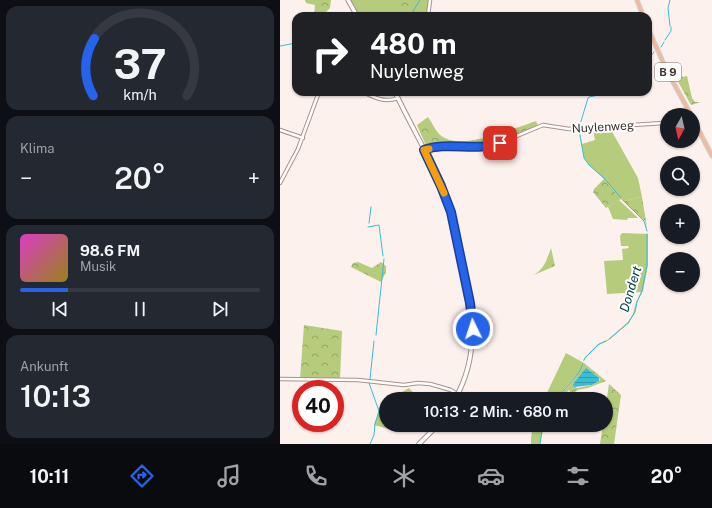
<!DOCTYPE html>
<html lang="de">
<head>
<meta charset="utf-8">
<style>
  :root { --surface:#171b24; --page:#242831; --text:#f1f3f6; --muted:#9ea1a6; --line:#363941; --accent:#2563eb }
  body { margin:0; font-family:"Public Sans",sans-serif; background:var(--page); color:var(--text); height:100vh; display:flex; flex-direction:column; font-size:15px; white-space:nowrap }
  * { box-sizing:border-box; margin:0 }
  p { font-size:13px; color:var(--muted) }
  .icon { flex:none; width:22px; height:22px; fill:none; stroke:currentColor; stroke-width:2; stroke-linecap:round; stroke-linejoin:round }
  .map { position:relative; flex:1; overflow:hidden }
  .panel { display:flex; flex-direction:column; gap:6px; padding:6px; background:#0d0f14; width:280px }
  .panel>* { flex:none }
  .guide { position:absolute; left:12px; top:12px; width:360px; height:84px; border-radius:12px; box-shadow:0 1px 3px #0004; background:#202124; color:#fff; overflow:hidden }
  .needle { width:26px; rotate:188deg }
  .controls { position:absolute; left:380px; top:108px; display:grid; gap:8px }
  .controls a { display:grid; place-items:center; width:40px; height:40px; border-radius:50%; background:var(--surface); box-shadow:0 1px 3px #0004; font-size:20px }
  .speed { position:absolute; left:12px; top:380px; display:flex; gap:8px; font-size:20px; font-weight:700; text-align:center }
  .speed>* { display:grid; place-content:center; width:52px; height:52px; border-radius:50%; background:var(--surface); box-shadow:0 1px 3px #0004; line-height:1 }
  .speed .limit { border:6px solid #d22; background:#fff; color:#111 }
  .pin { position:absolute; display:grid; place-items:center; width:34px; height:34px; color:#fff; margin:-17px; border-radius:8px; box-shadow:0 2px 6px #0006 }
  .me { position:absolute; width:44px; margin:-22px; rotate:356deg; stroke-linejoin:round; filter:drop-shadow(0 0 3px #0008) }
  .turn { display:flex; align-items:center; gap:14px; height:84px; padding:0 12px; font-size:18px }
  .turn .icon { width:52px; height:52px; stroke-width:2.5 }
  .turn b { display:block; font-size:28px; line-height:34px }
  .big { font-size:30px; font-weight:600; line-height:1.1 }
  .panel .widget { flex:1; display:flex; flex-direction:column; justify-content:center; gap:6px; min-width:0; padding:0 14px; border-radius:12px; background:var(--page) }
  .panel .dial { align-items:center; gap:0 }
  .dial svg { height:104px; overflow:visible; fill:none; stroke:var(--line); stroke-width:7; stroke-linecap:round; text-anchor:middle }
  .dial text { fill:var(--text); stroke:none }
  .song { display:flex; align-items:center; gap:12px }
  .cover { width:48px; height:48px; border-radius:6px; background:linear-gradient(135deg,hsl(310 70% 55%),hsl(50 70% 35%)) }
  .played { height:4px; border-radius:2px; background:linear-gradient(90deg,var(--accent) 20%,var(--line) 20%) }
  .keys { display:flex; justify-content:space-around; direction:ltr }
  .heat { display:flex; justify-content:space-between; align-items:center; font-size:22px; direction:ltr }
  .trip { position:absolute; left:99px; top:392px; width:234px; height:40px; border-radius:20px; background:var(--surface); box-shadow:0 1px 3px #0004; font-weight:600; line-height:40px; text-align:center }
  .tab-bar { display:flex; height:64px; justify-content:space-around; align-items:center; background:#090b0e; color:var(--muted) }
  .tab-bar .icon { width:28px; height:28px }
  .tab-bar .current { color:var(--accent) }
  .tab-bar b { font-size:18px; color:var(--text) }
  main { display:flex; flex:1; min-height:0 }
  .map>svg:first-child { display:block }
</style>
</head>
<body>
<main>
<section class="panel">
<div class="widget dial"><svg viewBox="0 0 100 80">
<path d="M14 69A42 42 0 1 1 86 69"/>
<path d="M14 69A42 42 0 0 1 15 25" stroke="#2563eb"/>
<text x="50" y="56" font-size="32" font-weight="700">37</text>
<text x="50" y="72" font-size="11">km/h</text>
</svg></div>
<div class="widget"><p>Klima</p>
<div class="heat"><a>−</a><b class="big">20°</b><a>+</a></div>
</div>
<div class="widget">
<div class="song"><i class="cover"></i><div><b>98.6 FM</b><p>Musik</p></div></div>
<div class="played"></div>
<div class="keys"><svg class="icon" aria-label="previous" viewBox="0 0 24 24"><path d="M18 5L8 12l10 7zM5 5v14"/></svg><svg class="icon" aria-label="pause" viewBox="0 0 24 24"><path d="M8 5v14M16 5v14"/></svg><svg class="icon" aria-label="next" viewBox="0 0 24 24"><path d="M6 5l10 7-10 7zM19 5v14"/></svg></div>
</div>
<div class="widget"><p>Ankunft</p><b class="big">10:13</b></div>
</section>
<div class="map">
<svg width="432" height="444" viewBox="0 0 432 444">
  <defs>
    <pattern id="forest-crowns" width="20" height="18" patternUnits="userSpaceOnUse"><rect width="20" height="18" fill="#b4cc7b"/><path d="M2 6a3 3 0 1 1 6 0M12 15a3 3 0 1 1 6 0" fill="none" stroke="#94a665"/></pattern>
    <pattern id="water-rules" width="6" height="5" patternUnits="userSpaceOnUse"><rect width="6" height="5" fill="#38bed5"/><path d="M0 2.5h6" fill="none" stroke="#309bad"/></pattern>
  </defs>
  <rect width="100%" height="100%" fill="#fcf1ed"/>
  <!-- grass -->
  <path fill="#b4cc7b" d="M 67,0 L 149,0 L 146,16 L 76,16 Z
    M 330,128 L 358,178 L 362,197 L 344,201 C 353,210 367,218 367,231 L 364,221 L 341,199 L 324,179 L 309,165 L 304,158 L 299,130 L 302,144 L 315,140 L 313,129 Z
    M 339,200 L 358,218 L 348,218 L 347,220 L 333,219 L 328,207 Z
    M 342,233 L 368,234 L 368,265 L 363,291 L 357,302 L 355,312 L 349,323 L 329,340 L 319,345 L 306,357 L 304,361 L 303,361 L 305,357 L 318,344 L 329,339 L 348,322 L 353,314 L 356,302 L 361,292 L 327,294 L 324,261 L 343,260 L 342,249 L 349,248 L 348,246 L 341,246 L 340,236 Z
    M 286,353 L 304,363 L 301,371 L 296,377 L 275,399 L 264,399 Z
    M 253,425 L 264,425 L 260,444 L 251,444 L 251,438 Z"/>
  <!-- forest -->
  <path fill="url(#forest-crowns)" fill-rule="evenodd" d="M 25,0 L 51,0 L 50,8 L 47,11 L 45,16 L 34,16 L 35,5 L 26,3 Z
    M 120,0 L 144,0 L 132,16 L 121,15 L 119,7 Z
    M 407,76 L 412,98 L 415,102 L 421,102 L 411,105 L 396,78 Z
    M 148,117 C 153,124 157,135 165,138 C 186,149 235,128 256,121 L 258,126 L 214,144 L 147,148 L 137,125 Z
    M 324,179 L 341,199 L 326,208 L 313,192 L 314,189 Z
    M 362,197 L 367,227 L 365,221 L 344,201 Z
    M 271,248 L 275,266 L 254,275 C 265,268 267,259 271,248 Z
    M 78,262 L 92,268 L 101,262 L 106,266 L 106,272 L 101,282 L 71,267 L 73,263 Z
    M 24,325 L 62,331 L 60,380 L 20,379 Z
    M 304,363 L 326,381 L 308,388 L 297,390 L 289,399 L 287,399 L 291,394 L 289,390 L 280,399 L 275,399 C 286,389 299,378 304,363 ZM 306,369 L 320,379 L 319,381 L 312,385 L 297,388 L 293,384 Z
    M 329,384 L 341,395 L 334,444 L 320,444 L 323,425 L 326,425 L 326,404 Z
    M 129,388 L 139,399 L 109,399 Z
    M 106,400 L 106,425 L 126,425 L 120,432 L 94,425 L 102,402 Z"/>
  <!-- water -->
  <path fill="url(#water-rules)" d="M 306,368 L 319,378 L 319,381 L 312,385 L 294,387 L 293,384 Z"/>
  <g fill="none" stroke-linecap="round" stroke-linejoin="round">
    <!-- stream -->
    <path stroke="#38bed5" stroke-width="1" d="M 390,0 L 388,8 L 390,26
      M 130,16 L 140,0
      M 385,40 L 391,31 L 391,27
      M 0,46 L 16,43
      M 381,47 L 384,42
      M 368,62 L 369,58 L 374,52
      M 299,128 L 308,98 L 309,97 L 323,94 L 324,92
      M 299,130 L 304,158 L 309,165 L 324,178 L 341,198
      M 343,200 L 364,221 L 367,231
      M 89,223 L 91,207
      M 88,227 L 99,225 L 103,256
      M 96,335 L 104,259
      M 329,339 L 348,323 L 355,312 L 357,302 L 362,291 L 367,265 L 367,234
      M 304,360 L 306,357 L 319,344 L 326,341
      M 90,379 L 94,341
      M 89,383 L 99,411 L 95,424 L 94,435 L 90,444
      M 275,399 C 285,389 298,378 303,364
      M 260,444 L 263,425"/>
    <defs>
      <path id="street" d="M 148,16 L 150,0
        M 83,92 C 95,98 105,103 118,98
        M 0,130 L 23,138
        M 413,131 L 419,131
        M 145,150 L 162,148 L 215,145 L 263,125 L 289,129 L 384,123 L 387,125
        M 0,183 L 18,149 L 39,92
        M 0,379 L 78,380 L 124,385 L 138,383 L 150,384 L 171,390 L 177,394"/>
      <path id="secondary" d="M 68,0 L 77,16
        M 115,92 C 132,128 153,162 167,199 C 175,219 178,241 183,263 C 192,311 201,354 175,399
        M 139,444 L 158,425"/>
      <path id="primary" d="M 357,0 L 363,16
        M 368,28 L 386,69 L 411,115
        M 413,119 L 432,156"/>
    </defs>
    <!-- street casing -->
    <use href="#street" stroke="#a99188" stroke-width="4.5"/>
    <!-- secondary casing -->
    <use href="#secondary" stroke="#a99188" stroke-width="5.5"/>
    <!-- primary casing -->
    <use href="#primary" stroke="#d4d2d1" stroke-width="5.5"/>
    <!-- street -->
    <use href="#street" stroke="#fff" stroke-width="2.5"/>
    <!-- secondary -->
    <use href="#secondary" stroke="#fff" stroke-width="3.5"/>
    <!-- primary -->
    <use href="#primary" stroke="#efbba0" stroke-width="3.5"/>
  </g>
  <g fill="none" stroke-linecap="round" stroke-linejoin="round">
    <defs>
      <path id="route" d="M 193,329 L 190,303 L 171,212 L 161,186 L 144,150 C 167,141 196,152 220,143"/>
    </defs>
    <!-- route casing -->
    <use href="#route" stroke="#184099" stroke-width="10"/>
    <!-- route -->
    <use href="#route" stroke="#2563eb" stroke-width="7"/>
    <!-- slow -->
    <path stroke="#f59e0b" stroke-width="7" d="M 149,149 L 144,150 L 164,193"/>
  </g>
  <g text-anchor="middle" stroke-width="4" stroke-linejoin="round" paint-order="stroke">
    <!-- shield labels -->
    <rect fill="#fff" stroke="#77706d" stroke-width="1" x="375" y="63" width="26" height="18" rx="3"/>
    <g font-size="11" font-weight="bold" fill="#3d332f">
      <text x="388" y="76">B 9</text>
    </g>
    <!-- street labels -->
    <g font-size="12" fill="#3d332f" stroke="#fff">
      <text transform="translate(323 127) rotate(-3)" y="4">Nuylenweg</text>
    </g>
    <!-- water labels -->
    <g font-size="13" font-style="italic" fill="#03404a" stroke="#fff">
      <text transform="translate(350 289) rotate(-73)" y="5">Dondert</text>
    </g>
  </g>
</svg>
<div class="controls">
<a><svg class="needle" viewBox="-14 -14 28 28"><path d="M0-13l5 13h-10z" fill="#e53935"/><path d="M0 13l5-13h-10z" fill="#9ea1a6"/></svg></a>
<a><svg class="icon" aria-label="search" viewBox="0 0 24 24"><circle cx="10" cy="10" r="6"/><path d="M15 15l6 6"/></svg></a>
<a>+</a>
<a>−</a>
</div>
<div class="speed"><div class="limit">40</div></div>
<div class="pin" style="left:220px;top:143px;background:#d93025"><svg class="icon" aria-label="arrive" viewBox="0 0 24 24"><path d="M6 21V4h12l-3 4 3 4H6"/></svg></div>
<svg class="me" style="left:193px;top:329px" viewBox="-20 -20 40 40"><circle r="17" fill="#2563eb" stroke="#fff" stroke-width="3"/><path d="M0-11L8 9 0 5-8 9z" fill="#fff"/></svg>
<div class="trip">10:13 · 2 Min. · 680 m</div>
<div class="guide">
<div class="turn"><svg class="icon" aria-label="right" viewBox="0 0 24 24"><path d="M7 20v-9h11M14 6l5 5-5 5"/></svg><div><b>480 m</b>Nuylenweg</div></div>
</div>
</div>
</main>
<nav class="tab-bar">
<b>10:11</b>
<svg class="icon current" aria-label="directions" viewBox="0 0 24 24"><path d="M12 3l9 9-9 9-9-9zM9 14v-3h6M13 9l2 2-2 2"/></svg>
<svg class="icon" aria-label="music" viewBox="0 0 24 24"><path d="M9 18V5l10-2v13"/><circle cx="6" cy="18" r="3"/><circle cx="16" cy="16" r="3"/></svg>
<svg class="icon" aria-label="phone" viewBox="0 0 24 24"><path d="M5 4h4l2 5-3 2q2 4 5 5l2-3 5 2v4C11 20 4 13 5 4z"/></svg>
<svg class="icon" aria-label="climate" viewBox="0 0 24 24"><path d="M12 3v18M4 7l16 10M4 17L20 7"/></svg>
<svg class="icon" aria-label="car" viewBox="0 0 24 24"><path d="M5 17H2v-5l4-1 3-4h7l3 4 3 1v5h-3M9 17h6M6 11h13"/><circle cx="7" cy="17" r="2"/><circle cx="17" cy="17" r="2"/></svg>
<svg class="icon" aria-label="filters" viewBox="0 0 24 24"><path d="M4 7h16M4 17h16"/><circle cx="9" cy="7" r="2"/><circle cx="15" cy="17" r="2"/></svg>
<b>20°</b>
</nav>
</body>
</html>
